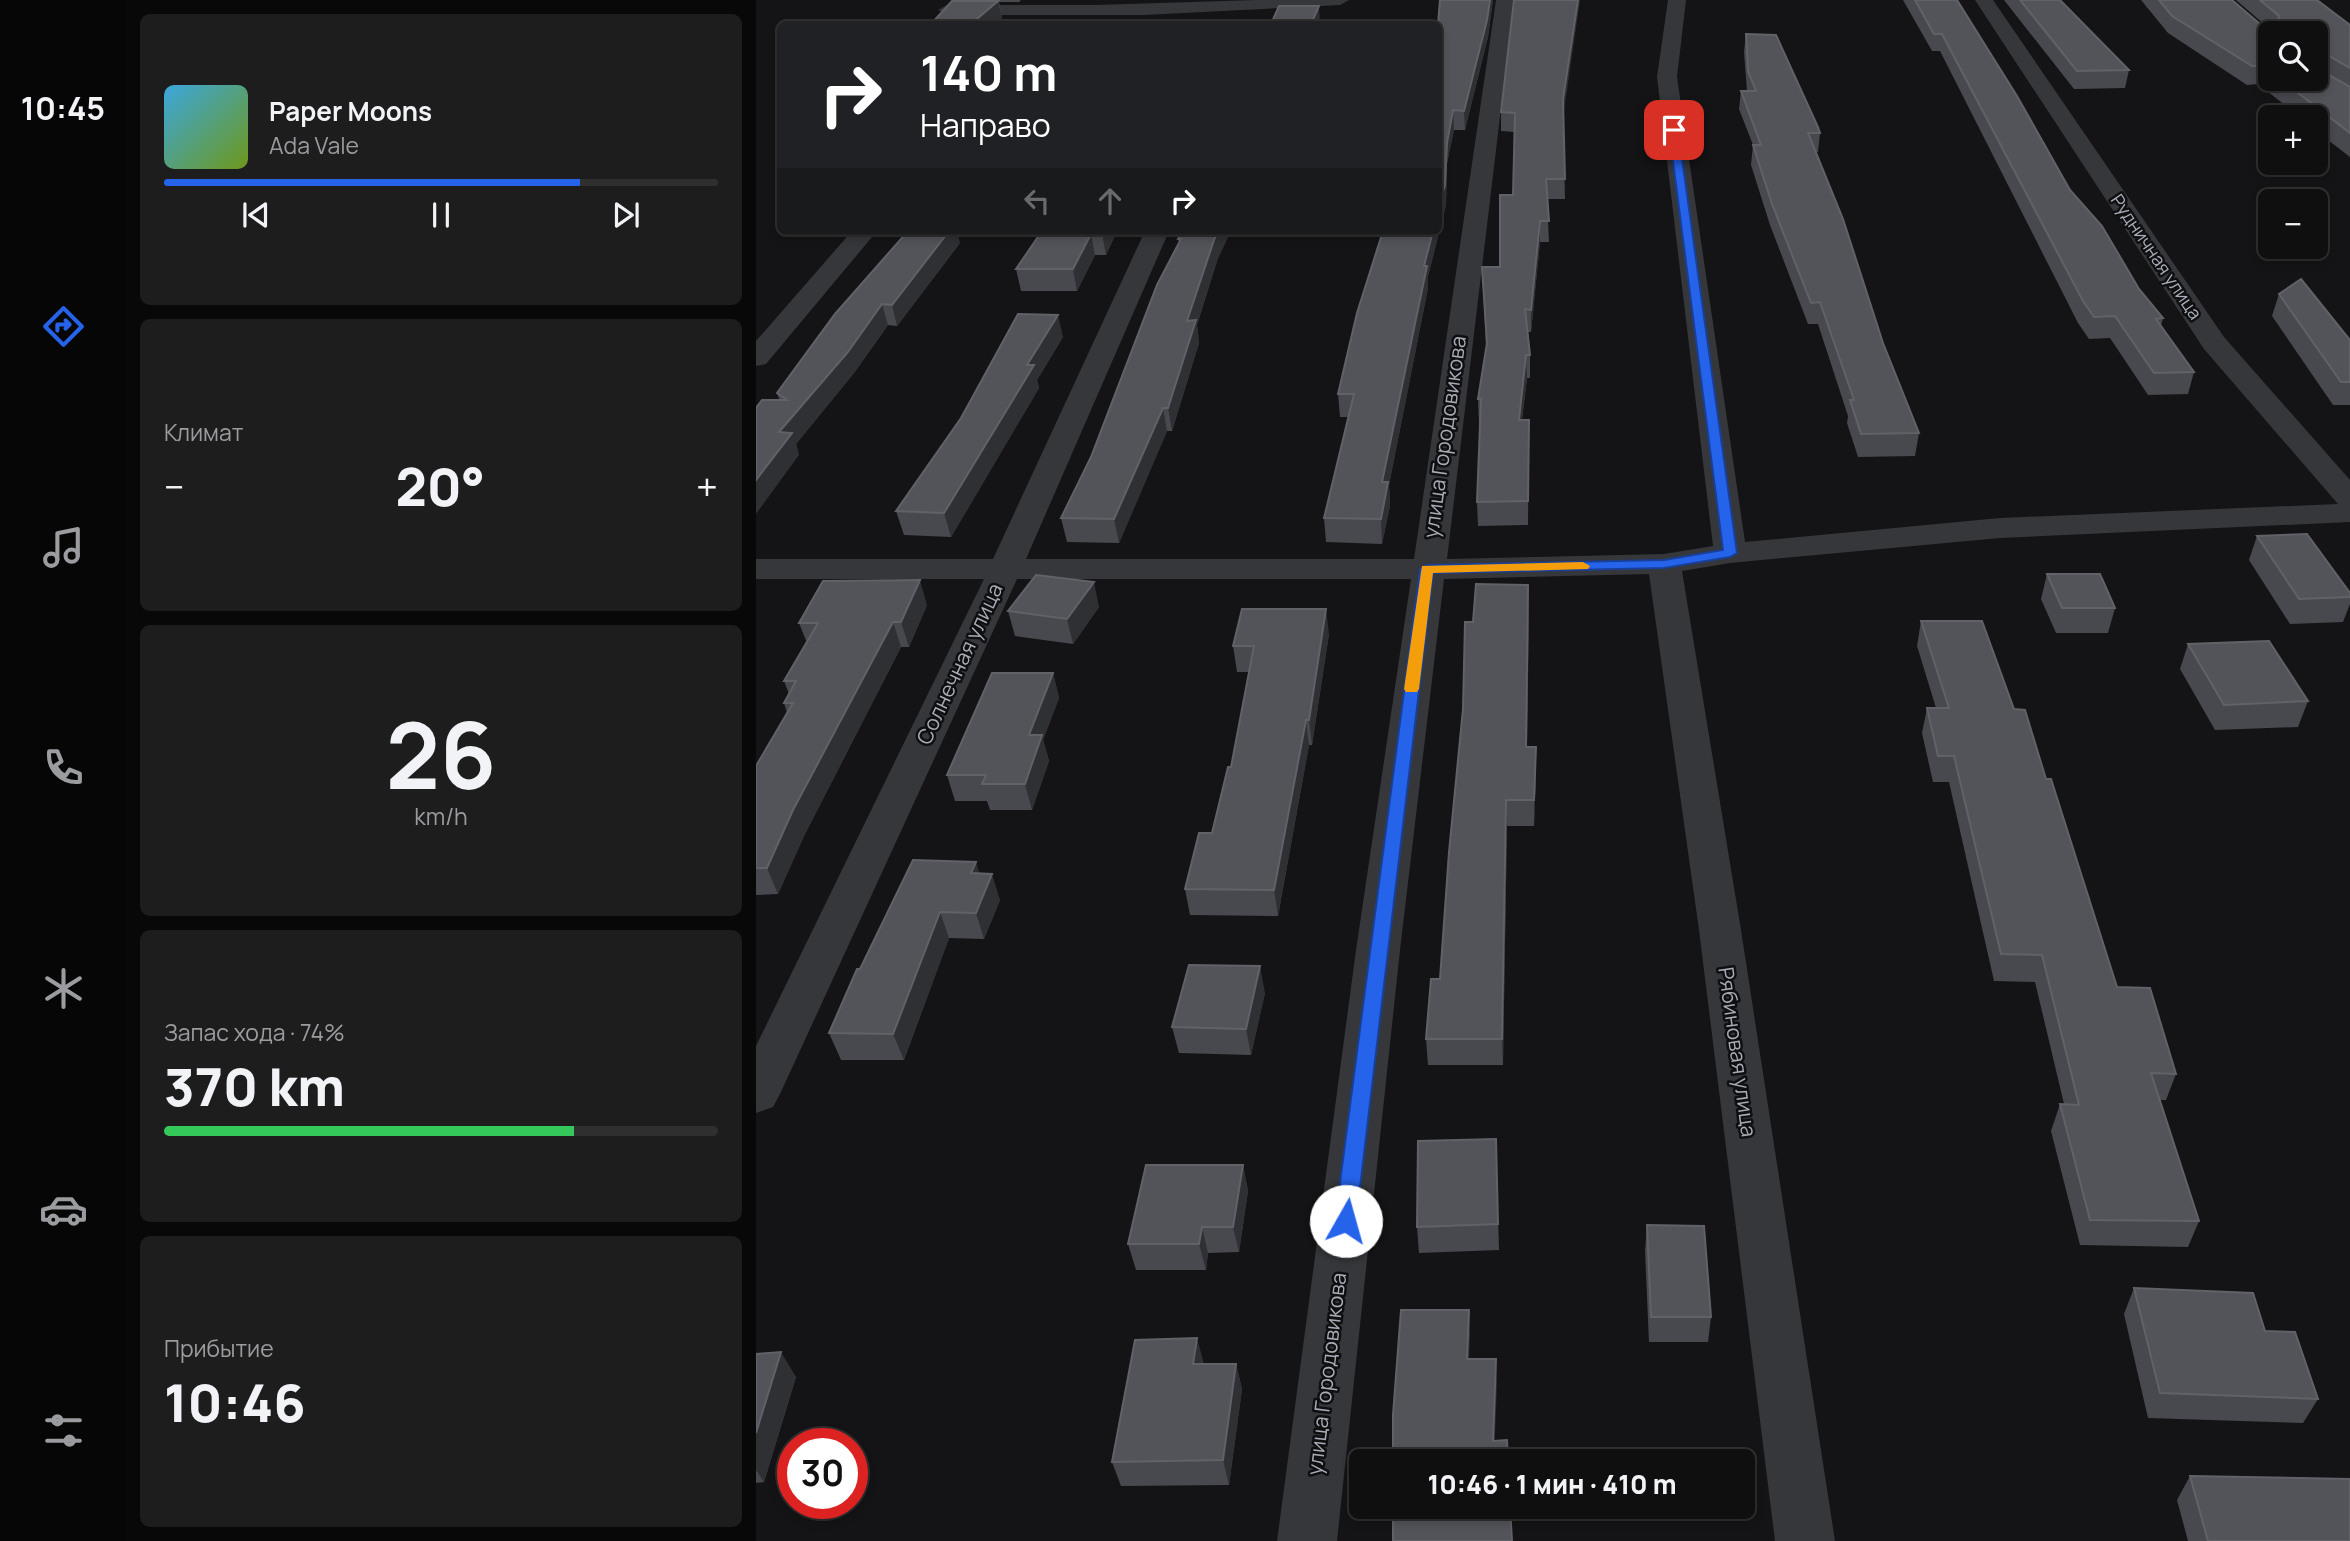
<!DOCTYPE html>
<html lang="ru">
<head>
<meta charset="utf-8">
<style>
  :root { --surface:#0f0f10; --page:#1d1d1e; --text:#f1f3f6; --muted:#9b9c9f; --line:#2f2f30; --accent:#2563eb }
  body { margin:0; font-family:Manrope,sans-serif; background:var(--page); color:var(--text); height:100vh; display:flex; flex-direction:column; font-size:26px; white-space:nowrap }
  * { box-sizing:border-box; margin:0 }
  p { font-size:23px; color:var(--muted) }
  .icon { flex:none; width:38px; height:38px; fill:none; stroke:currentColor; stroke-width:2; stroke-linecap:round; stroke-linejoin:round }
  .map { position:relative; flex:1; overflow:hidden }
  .sheet { display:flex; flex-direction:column; gap:14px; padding:14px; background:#080809; width:630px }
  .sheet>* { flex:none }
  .hud { position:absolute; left:21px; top:21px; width:665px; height:214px; border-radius:10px; box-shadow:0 4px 10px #0003,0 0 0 2px var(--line); background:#202124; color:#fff; overflow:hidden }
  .tools { position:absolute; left:1502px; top:21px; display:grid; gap:14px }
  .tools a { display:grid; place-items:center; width:70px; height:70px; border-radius:10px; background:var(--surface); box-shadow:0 4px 10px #0003,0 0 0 2px var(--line); font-size:35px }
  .speed { position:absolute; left:21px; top:1428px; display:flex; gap:14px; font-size:35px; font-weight:700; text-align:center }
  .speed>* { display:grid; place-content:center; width:91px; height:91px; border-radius:50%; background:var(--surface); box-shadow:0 4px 10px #0003,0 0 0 2px var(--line); line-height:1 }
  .speed .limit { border:10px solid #d22; background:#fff; color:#111 }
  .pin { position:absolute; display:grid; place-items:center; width:60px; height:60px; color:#fff; margin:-30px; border-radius:14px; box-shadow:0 4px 10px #0006 }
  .me { position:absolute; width:77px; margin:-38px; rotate:7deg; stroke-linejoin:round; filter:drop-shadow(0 0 5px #0008) }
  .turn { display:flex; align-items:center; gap:24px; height:147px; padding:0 28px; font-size:32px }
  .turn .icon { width:91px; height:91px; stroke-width:2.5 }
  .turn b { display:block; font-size:49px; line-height:60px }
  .lanes { display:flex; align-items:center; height:66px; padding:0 28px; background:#0003; justify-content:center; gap:35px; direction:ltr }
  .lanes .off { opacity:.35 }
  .big { font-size:52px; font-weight:800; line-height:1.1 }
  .sheet .tile { flex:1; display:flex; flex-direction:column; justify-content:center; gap:10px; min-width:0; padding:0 24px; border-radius:10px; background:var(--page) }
  .sheet .dial { align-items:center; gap:0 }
  .dial b { font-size:91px; line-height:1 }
  .song { display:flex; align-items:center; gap:21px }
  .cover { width:84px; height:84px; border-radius:10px; background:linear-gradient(135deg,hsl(200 70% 55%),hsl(80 70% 35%)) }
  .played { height:7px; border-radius:4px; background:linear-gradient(90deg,var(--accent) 75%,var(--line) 75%) }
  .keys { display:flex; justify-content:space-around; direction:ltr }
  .heat { display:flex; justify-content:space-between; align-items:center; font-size:38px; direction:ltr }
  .charge { height:10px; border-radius:5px; background:linear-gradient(90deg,#34c759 74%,var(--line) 0) }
  .trip { position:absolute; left:593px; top:1449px; width:406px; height:70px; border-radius:10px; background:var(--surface); box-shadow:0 4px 10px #0003,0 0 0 2px var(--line); font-weight:800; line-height:70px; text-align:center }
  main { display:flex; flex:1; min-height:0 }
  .tab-bar { display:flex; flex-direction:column; width:126px; justify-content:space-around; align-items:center; background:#060606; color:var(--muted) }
  .tab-bar .icon { width:49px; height:49px }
  .tab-bar .on { color:var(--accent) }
  .tab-bar b { font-size:32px; color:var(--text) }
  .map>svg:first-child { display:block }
</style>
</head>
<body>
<main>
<nav class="tab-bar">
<b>10:45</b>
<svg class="icon on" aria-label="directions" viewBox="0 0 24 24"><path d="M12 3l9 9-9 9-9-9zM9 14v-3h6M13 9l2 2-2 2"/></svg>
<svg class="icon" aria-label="music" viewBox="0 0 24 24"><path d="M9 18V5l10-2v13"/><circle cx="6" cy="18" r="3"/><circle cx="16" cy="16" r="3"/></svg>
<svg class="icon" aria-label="phone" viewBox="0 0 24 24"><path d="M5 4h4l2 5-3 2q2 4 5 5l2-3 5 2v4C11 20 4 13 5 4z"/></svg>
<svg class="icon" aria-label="climate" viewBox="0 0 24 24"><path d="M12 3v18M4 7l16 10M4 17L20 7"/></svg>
<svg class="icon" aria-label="car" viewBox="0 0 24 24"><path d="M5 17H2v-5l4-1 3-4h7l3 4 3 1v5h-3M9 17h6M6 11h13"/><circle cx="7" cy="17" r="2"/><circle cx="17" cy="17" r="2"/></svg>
<svg class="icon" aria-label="filters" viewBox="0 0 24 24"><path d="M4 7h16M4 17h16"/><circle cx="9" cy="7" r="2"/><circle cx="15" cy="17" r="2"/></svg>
</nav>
<section class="sheet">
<div class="tile">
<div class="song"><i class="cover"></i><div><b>Paper Moons</b><p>Ada Vale</p></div></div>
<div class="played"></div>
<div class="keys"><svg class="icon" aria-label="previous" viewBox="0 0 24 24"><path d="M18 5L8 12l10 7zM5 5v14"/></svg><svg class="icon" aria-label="pause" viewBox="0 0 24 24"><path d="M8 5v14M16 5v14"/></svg><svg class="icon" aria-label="next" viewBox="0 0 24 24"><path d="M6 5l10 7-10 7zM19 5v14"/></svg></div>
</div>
<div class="tile"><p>Климат</p>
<div class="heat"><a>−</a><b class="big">20°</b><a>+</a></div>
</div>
<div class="tile dial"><b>26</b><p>km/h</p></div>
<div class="tile"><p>Запас хода · 74%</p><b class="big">370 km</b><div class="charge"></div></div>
<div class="tile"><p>Прибытие</p><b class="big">10:46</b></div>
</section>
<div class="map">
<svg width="1594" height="1541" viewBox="0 0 1594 1541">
  <rect width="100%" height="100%" fill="#141416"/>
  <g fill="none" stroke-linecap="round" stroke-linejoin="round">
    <!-- minor -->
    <path fill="#35373b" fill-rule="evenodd" d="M 500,0 L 593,0 L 584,5 L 388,15 L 191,15 L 182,10 L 191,5 L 339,5 Z
      M 740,0 L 758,0 L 691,559 L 908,554 L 957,546 L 901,77 L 912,0 L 930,0 L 921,77 L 989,542 L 1244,518 L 1582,504 L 1448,349 L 1219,0 L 1237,0 L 1468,337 L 1594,480 L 1594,522 L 1244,538 L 974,563 L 926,571 L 985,930 L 1079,1541 L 1019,1541 L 943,930 L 893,574 L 688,579 L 644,950 L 581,1541 L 521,1541 L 600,950 L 655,579 L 261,579 L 24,1094 L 17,1107 L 0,1113 L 0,1046 L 228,579 L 0,579 L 0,559 L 237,559 L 389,231 L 413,231 L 270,559 L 658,559 Z
      M 96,231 L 121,231 L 10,364 L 0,366 L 0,341 Z"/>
  </g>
  <!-- wall -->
  <path fill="#48494e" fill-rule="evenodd" d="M 212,0 L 265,0 L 263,2 L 243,2 L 246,18 L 238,24 L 175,24 Z
    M 684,0 L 737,0 L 732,37 L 709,130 L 698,130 L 691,163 L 690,205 L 672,276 L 672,288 L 633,485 L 634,506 L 626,544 L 570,542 L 568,518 L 592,417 L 584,417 L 582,394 L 682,231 Z
    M 1147,0 L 1201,0 L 1314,190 L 1383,289 L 1407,318 L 1405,326 L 1438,372 L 1432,394 L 1392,395 L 1354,338 L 1333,339 L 1322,323 L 1184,51 L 1176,51 Z
    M 1248,0 L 1304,0 L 1373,70 L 1369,88 L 1318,89 Z
    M 1385,0 L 1476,0 L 1511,30 L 1516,31 L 1480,0 L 1561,0 L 1594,25 L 1594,157 L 1559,130 L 1559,117 L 1544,117 L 1502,84 L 1491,85 L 1412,33 ZM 1514,33 L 1559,79 L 1514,79 Z
    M 990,34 L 1064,133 L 1062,152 L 1060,152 L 1127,343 L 1163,433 L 1159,456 L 1102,457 L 1091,423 L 1092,416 L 1062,324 L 1052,324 L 1014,225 L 995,165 L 997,145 L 983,109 L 985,91 L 991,91 L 988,52 Z
    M 745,112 L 807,114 L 809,199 L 791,199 L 793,242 L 784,242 L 775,332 L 772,332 L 774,355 L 774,378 L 771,378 L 766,420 L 773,420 L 772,525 L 722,526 L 721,502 L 724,423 L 723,423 L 722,399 L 730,347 L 726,267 L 744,267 L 757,195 L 759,132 L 745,131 Z
    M 286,231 L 361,231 L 350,255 L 339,255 L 321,291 L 265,291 L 260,269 Z
    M 426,231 L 461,261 L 441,325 L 443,343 L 416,431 L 411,431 L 363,543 L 311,542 L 305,518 L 335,457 L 423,243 L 422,239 Z
    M 204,243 L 141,326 L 132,325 L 98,373 L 40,444 L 43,455 L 21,393 L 79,314 Z
    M 1523,294 L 1594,340 L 1594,405 L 1577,405 L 1516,316 Z
    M 307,337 L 281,380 L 283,388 L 195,537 L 148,535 L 140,511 Z
    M 1501,536 L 1594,593 L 1594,604 L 1587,622 L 1534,624 L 1493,560 Z
    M 1291,574 L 1359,608 L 1352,633 L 1300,633 L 1285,599 Z
    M 171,605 L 153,647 L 145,647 L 48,836 L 22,894 L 0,895 L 0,766 L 31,713 L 28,703 L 33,694 L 28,681 L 51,643 L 43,623 Z
    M 343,607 L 317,644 L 259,636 L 252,611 Z
    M 773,610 L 771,747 L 780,773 L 778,826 L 751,826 L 747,1065 L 672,1065 L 670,1039 L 684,979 L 717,622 Z
    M 1165,621 L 1258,709 L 1290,779 L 1361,987 L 1420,1074 L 1410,1100 L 1404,1100 L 1443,1221 L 1432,1247 L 1324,1245 L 1295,1131 L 1304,1104 L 1308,1104 L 1279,982 L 1238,981 L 1193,782 L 1177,782 L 1166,733 L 1171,708 L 1180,708 L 1161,646 Z
    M 573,634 L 556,745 L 553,745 L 522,916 L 434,915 L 429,889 L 456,833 L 475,767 L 493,672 L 481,672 L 477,646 Z
    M 1432,644 L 1552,701 L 1542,727 L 1459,730 L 1424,669 Z
    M 297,673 L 303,698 L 287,740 L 293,761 L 276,810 L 234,810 L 231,801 L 199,801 L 191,775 Z
    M 223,873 L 244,900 L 228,939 L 193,938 L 148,1060 L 85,1060 L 73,1033 L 104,969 Z
    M 509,993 L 495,1055 L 423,1053 L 416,1027 Z
    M 740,1139 L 743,1250 L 663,1253 L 661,1227 Z
    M 487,1165 L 492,1191 L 483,1252 L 452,1253 L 450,1270 L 380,1270 L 372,1244 Z
    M 891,1225 L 955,1317 L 952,1342 L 893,1342 L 889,1251 Z
    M 1378,1288 L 1509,1331 L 1562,1399 L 1547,1423 L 1392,1418 L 1368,1314 Z
    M 0,1354 L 40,1377 L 8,1482 L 0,1483 Z
    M 448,1364 L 480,1364 L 486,1389 L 473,1485 L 365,1486 L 356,1462 Z
    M 1434,1476 L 1594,1541 L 1432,1541 L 1421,1500 Z"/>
  <!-- shaded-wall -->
  <path fill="#2f3033" d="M 734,0 L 737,0 L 732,37 L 709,130 L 708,111 Z
    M 822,0 L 824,0 L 807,118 L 807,99 Z
    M 242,1 L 246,18 L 238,24 L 215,24 Z
    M 563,6 L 564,24 L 555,24 Z
    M 1562,52 L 1566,52 L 1560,70 L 1559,70 L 1559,58 Z
    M 697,110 L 698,130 L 691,163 L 690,205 L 672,276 L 672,288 L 633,485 L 634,506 L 626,544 L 625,519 L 626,482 L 668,266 L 677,231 L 682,231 L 682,209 L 691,143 Z
    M 784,221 L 784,242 L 775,332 L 775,310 Z
    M 193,231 L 201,231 L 204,243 L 141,326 L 136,305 Z
    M 347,231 L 361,231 L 350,255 L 346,234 Z
    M 462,231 L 475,231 L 461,261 L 441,325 L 443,343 L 416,431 L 412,408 L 431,321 L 458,240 Z
    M 335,234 L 339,255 L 321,291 L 317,269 Z
    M 126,304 L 132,325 L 98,373 L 40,444 L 43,455 L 0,514 L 0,480 L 23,432 Z
    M 302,315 L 307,337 L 281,380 L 283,388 L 195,537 L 188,513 L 271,365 Z
    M 770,355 L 771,378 L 763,443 L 763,420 Z
    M 407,408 L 411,431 L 363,543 L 358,519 Z
    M 164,580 L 171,605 L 153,647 L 145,622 Z
    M 338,582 L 343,607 L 317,644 L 311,619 Z
    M 772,585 L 773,610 L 770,773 L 770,747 Z
    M 570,609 L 573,634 L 556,745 L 553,720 Z
    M 137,622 L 145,647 L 48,836 L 22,894 L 11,868 L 37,810 Z
    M 297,673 L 303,698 L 287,740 L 293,761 L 276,810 L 269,784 L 273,735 Z
    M 550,720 L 553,745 L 522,916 L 518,890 Z
    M 780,747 L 780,773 L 778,826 L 778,800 Z
    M 750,800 L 751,826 L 747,1065 L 746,1039 Z
    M 220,862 L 228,888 L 215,873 Z
    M 236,874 L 244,900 L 228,939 L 220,913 Z
    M 184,912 L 193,938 L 148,1060 L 137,1034 Z
    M 504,966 L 509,993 L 495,1055 L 490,1029 Z
    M 487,1165 L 492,1191 L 483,1252 L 477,1227 Z
    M 446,1227 L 452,1253 L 450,1270 L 443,1244 Z
    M 713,1310 L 714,1335 L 712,1384 L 711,1359 Z
    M 441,1338 L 448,1364 L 437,1364 Z
    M 25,1352 L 40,1377 L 8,1482 L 0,1470 L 0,1433 Z
    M 740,1359 L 741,1384 L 738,1461 L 737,1441 Z
    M 480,1364 L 486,1389 L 473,1485 L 467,1460 Z"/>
  <!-- building -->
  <path fill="#525459" stroke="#606268" stroke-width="2" d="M 684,0 L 734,0 L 731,20 L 708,111 L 697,110 L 691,143 L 689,185 L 682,209 L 682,24 Z
    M 758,0 L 822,0 L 807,99 L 809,179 L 790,179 L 793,221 L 784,221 L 775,310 L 769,309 L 774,355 L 770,355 L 763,420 L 773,420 L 772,501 L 721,502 L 725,399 L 722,399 L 731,343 L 726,267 L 744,267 L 744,195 L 757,195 L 759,113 L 745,112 Z
    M 1159,0 L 1201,0 L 1261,96 L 1314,190 L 1346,226 L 1383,289 L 1407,318 L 1400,319 L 1438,372 L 1398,373 L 1359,316 L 1338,317 L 1327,301 L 1186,34 L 1178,34 Z
    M 1264,0 L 1304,0 L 1373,70 L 1321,71 Z
    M 1403,0 L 1476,0 L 1511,30 L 1520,32 L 1523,16 L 1504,0 L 1561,0 L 1594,25 L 1594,68 L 1566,52 L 1562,52 L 1562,58 L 1559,58 L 1559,33 L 1514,33 L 1514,71 L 1507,66 L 1496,66 L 1416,16 Z
    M 196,1 L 242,1 L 215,24 L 175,24 Z
    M 523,6 L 563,6 L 555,24 L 515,24 Z
    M 990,34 L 1020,35 L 1062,127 L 1064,133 L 1052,133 L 1087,219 L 1127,343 L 1163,433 L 1105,434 L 1094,400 L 1098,400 L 1064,302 L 1055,303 L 1016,204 L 997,145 L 1005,145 L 985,91 L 1000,91 L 992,71 Z
    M 1559,67 L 1594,87 L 1594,133 L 1524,79 L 1559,79 Z
    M 152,231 L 193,231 L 136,305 L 126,304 L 92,352 L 23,432 L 36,433 L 0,480 L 0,408 L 6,400 L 31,400 L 21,393 L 79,314 Z
    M 286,231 L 347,231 L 346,234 L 335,234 L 317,269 L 260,269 Z
    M 426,231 L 462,231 L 458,240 L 431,321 L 440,320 L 412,408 L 407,408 L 358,519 L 305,518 L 335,457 L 401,285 L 425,239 L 422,239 Z
    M 627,231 L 677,231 L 668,266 L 671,266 L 626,482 L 632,482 L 625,519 L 568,518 L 598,394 L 582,394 L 601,313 Z
    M 1545,279 L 1594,340 L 1594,382 L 1585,382 L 1523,294 Z
    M 262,314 L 302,315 L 271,365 L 278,365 L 188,513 L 140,511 L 205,418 Z
    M 1551,534 L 1594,593 L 1594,597 L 1543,599 L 1501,536 Z
    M 1291,574 L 1344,574 L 1359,608 L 1306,608 Z
    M 280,575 L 338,582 L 311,619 L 252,611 Z
    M 164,580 L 145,622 L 137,622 L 37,810 L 11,868 L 0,868 L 0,766 L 37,703 L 28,703 L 40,681 L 28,681 L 62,623 L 43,623 L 67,581 Z
    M 720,584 L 772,585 L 770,747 L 780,747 L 778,800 L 750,800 L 746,1039 L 670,1039 L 675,979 L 684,979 L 693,852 L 707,709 L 709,622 L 717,622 Z
    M 486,609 L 570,609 L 553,720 L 550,720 L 518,890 L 429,889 L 443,833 L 456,833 L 472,767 L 475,767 L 498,646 L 477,646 Z
    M 1165,621 L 1226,621 L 1258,709 L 1269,710 L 1290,779 L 1295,779 L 1361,987 L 1394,988 L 1420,1074 L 1395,1073 L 1443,1221 L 1334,1220 L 1304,1104 L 1323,1105 L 1286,955 L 1245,954 L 1198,756 L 1182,756 L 1171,708 L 1193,708 Z
    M 1513,641 L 1552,701 L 1468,705 L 1432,644 Z
    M 236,673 L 297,673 L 273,735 L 286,735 L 269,784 L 226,784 L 230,775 L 191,775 Z
    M 157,860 L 220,862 L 215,873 L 236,874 L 220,913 L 184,912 L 137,1034 L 73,1033 L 101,969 L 104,969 Z
    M 433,965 L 504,966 L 490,1029 L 416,1027 Z
    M 740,1139 L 742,1224 L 661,1227 L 662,1141 Z
    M 390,1165 L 487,1165 L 477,1227 L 446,1227 L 443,1244 L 372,1244 Z
    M 891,1225 L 948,1226 L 955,1317 L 895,1317 Z
    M 1378,1288 L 1497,1293 L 1509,1331 L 1539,1332 L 1562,1399 L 1404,1393 Z
    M 645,1310 L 713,1310 L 711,1359 L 740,1359 L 737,1441 L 751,1440 L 752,1461 L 637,1461 L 637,1415 Z
    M 441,1338 L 437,1364 L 480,1364 L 467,1460 L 356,1462 L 379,1340 Z
    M 25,1352 L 0,1433 L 0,1354 Z
    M 1434,1476 L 1594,1479 L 1594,1541 L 1452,1541 Z
    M 637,1507 L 754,1507 L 756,1541 L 637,1541 Z"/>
  <!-- route -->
  <path fill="#2563eb" stroke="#184099" stroke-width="2" d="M 918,127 L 922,130 L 981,553 L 974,557 L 908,568 L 677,573 L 600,1221 L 597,1227 L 590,1230 L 582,1227 L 579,1221 L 664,569 L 671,565 L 908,560 L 967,550 L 913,130 Z"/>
  <!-- slow -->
  <path fill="#f59e0b" d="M 827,562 L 834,566 L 832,569 L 677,573 L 663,689 L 661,692 L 650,692 L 648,689 L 666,566 Z"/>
  <g text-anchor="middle" stroke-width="5" stroke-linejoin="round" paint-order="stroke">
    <!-- far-street labels -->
    <g font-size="18" fill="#a7acb6" stroke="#0f0f11">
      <text transform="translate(1400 257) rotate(56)" y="6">Рудничная улица</text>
    </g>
    <!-- street labels -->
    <g font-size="21" fill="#a7acb6" stroke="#0f0f11">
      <text transform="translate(689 437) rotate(-82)" y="7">улица Городовикова</text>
      <text transform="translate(204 664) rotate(-65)" y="7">Солнечная улица</text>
      <text transform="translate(981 1052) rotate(82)" y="7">Рябиновая улица</text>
      <text transform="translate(571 1374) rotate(-83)" y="7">улица Городовикова</text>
    </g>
  </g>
</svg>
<div class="tools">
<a><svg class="icon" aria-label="search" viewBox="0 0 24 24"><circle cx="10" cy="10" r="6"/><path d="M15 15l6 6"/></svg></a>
<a>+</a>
<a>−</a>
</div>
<div class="speed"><div class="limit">30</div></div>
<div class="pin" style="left:918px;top:130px;background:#d93025"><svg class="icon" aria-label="arrive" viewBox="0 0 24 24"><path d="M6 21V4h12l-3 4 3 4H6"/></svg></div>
<svg class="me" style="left:590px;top:1221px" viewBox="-20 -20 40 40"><circle r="19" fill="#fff"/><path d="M0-13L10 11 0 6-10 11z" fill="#2563eb"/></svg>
<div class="trip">10:46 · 1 мин · 410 m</div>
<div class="hud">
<div class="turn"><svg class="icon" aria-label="right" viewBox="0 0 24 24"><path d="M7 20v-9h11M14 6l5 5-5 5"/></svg><div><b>140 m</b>Направо</div></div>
<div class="lanes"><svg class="icon off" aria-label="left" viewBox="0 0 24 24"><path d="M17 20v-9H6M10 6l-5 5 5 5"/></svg><svg class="icon off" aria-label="ahead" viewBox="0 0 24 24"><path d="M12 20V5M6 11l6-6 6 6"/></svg><svg class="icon" aria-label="right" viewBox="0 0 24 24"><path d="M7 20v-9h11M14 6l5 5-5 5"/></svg></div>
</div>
</div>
</main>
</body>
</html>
